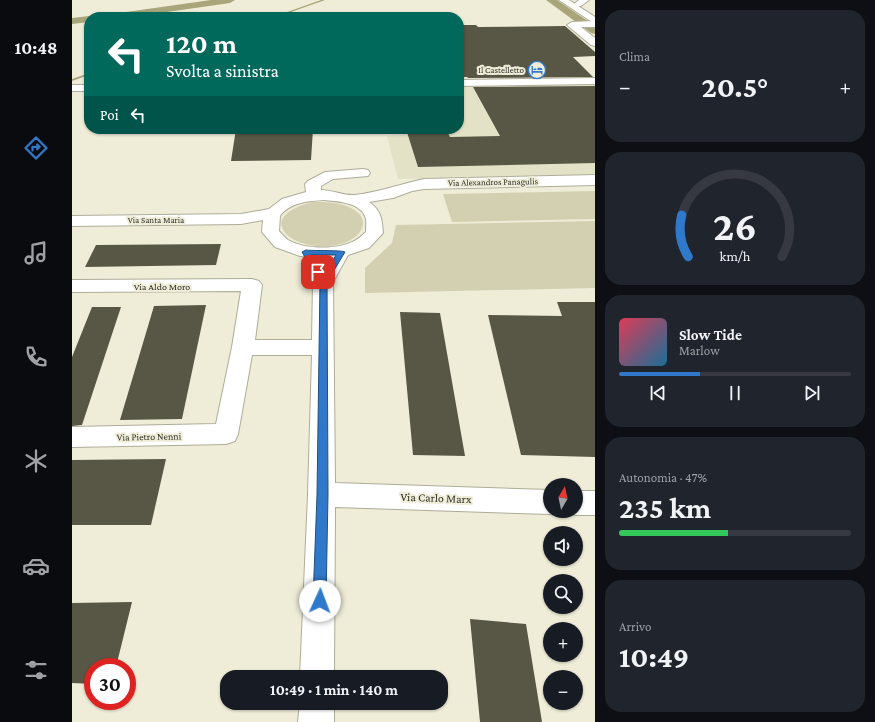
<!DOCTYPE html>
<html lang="it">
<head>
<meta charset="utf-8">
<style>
  :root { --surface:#171b24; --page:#20242c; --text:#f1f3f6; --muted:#9ea1a6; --line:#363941; --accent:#3079ca }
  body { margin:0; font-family:"Crimson Pro",serif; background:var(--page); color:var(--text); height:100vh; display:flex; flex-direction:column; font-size:15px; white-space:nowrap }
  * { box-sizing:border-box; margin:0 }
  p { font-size:13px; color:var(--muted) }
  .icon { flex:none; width:22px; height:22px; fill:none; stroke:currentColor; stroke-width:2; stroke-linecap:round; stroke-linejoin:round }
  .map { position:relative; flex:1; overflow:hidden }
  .side { display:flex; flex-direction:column; gap:10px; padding:10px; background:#0d0f14; width:280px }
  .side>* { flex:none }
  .hud { position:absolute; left:12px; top:12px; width:380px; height:122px; border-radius:16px; box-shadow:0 1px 3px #0004; background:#00695c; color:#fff; overflow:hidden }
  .needle { width:26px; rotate:9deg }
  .tools { position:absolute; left:471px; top:478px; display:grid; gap:8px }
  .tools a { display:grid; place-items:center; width:40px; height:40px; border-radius:50%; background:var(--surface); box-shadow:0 1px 3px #0004; font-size:20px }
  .speed { position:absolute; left:12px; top:658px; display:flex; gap:8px; font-size:20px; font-weight:700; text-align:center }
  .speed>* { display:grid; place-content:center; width:52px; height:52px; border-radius:50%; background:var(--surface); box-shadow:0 1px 3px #0004; line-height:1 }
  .speed .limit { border:6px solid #d22; background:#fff; color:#111 }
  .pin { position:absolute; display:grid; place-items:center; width:34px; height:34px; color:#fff; margin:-17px; border-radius:8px; box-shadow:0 2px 6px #0006 }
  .me { position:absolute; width:44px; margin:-22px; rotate:2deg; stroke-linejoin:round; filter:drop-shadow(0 0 3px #0008) }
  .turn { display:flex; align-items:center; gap:14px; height:84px; padding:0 16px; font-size:18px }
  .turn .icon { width:52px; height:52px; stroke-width:2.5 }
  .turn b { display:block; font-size:28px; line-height:34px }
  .then { display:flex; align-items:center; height:38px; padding:0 16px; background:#0003; gap:8px; font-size:15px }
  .big { font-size:30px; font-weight:700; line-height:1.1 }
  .side .widget { flex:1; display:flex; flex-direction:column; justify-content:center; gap:6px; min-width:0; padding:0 14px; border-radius:16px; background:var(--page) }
  .side .dial { align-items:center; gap:0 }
  .dial svg { height:104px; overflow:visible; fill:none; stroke:var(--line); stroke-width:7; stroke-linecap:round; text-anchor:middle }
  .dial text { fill:var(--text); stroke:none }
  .song { display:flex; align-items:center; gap:12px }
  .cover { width:48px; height:48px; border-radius:6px; background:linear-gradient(135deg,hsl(350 70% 55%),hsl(200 70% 35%)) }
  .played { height:4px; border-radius:2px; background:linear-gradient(90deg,var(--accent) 35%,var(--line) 35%) }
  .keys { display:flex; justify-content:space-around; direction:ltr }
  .heat { display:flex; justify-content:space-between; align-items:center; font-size:22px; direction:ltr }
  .charge { height:6px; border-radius:3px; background:linear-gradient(90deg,#34c759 47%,var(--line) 0) }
  .trip { position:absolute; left:148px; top:670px; width:228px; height:40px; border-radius:16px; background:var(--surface); box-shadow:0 1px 3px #0004; font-weight:700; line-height:40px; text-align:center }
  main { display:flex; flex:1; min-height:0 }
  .tab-bar { display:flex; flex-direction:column; width:72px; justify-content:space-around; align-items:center; background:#090b0e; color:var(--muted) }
  .tab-bar .icon { width:28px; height:28px }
  .tab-bar .selected { color:var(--accent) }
  .tab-bar b { font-size:18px; color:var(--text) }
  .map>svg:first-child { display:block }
</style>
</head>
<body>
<main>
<nav class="tab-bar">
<b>10:48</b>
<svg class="icon selected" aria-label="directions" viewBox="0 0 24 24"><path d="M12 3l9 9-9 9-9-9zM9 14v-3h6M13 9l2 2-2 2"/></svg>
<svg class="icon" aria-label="music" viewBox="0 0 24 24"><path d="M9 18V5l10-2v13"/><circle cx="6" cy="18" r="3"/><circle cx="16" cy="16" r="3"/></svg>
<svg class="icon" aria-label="phone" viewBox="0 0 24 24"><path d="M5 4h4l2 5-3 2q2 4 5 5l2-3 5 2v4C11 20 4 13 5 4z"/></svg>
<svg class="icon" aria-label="climate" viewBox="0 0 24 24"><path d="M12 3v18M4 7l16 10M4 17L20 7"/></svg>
<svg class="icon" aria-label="car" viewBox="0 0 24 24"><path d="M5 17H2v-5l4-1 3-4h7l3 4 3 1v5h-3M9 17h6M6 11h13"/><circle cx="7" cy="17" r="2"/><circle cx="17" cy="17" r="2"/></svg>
<svg class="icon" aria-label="filters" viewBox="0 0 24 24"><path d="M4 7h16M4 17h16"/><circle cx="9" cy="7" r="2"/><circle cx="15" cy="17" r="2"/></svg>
</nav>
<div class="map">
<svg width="523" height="722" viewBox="0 0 523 722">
  <rect width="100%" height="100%" fill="#efedd8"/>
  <!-- built -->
  <path fill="#e4e2c6" d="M 523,83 L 523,175 L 326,179 L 315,136 L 336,135 L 334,129 L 387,129 L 387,85 Z"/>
  <!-- green -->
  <path fill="#d2d0b0" d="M 523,191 L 523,219 L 380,222 L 371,194 Z
    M 241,202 C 253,202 265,202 277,207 C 300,217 292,236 272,243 C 226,258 175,218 241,202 Z
    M 523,221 L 523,288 L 293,293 L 293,268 L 320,243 L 324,225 Z"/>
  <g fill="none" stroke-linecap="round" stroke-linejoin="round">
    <!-- stream -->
    <path fill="#a9a57a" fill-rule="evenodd" d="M 249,0 L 253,0 L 205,17 L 201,17 Z
      M 17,73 L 17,75 L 0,81 L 0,79 Z"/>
    <!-- canal -->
    <path fill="#a9a57a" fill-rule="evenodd" d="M 139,0 L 163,0 L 158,3 L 60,17 L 35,17 L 40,14 Z
      M 474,0 L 485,0 L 523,26 L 523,34 L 519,33 Z
      M 17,16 L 21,17 L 17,17 L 17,22 L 0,24 L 0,18 Z"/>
  </g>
  <!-- building -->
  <path fill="#585745" d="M 387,25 L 404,25 L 406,27 L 493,26 L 523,52 L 523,56 L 501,57 L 521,77 L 396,78 L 395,77 L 387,77 Z
    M 523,86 L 523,163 L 346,167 L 334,129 L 374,129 L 378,137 L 428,136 L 401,87 Z
    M 164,129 L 241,129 L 239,160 L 159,161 Z
    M 149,244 L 144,265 L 13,267 L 24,245 Z
    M 485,302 L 523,302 L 523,457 L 449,455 L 416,315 L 490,316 Z
    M 134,305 L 110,419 L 48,420 L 82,306 Z
    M 20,307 L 49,307 L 10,425 L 0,426 L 0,357 Z
    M 328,312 L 368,313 L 393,456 L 341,455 Z
    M 94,459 L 79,525 L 0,525 L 0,460 Z
    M 60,602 L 44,667 L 21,667 L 21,684 L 0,683 L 0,603 Z
    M 398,619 L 454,624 L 470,722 L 408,722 Z"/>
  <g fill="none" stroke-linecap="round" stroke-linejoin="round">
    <defs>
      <path id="minor" d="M 507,0 L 517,0 L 509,6 L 503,6 L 502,4 Z
        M 523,21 L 523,27 L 509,27 L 523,38 L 523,46 L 519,45 L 495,25 L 500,22 Z
        M 523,78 L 523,84 L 387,86 L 387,80 Z
        M 0,85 L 17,85 L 17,91 L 0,91 Z
        M 291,169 L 296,170 L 298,173 L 296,176 L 261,179 L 249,186 L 249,190 C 260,190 272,196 283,195 C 307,192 329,184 352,179 L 523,175 L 523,185 L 352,189 L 340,191 L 321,198 L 297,202 C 309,210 310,219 311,233 L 297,248 L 276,255 L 261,282 L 263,483 L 478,490 L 478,511 L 487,511 L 478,514 L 263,507 L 262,677 L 228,677 L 236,495 L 240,355 L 180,355 L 166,434 L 163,441 L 154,444 L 0,447 L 0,427 L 144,424 L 160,347 L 169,291 L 0,292 L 0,280 L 180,279 L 187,281 L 190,285 L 183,340 L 240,340 L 241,282 L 257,258 L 228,256 L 203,247 L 190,232 L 191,220 L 169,224 L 0,226 L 0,216 L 169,214 L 197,209 L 210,199 L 234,192 L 233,184 L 236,181 L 253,172 ZM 252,200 C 264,201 287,202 293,216 C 295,220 294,227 294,232 C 291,234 288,238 284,240 C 268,250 233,250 216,240 C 213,238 210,234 207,231 L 208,216 C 218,202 237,201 252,200 Z
        M 504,491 L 523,491 L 523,515 L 504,515 L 494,512 L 504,511 Z
        M 228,703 L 262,703 L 262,722 L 226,722 Z"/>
      <path id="major" d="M 487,0 L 497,0 L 523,17 L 523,24 Z"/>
    </defs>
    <!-- minor casing -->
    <use href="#minor" stroke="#aead99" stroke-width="2"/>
    <!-- major casing -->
    <use href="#major" stroke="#aead99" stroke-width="2"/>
    <!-- minor -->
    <use href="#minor" fill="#fff" fill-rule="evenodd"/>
    <!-- major -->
    <use href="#major" fill="#fff" fill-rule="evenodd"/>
  </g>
  <!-- route -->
  <path fill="#3079ca" stroke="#1f4f83" d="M 234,250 C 241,251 270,250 273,252 L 255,282 L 256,495 L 254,601 L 252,605 L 248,607 L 243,605 L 241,601 L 245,495 L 248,282 L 264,255 L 239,255 L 249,272 L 246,274 L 243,274 L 230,252 Z"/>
  <!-- icons -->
  <defs>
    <symbol id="hotel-ring" viewBox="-11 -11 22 22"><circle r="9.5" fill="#efedd8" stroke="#3079ca" stroke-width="1.5"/><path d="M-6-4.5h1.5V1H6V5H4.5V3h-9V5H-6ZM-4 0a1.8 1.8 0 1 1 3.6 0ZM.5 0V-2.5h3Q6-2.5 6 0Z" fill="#3079ca"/></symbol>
  </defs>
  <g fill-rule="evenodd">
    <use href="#hotel-ring" x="455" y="60" width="20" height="20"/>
  </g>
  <g text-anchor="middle" stroke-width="4" stroke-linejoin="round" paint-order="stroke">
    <!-- far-poi labels -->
    <g font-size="9" fill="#303028" stroke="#efedd8" text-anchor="end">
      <text x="452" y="73">Il Castelletto</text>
    </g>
    <!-- far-street labels -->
    <g font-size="9" fill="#303028" stroke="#efedd8">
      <text transform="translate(421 182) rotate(-1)" y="3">Via Alexandros Panagulis</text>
      <text x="84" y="223">Via Santa Maria</text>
    </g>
    <!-- street labels -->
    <g font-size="10" fill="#303028" stroke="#efedd8">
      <text x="90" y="290">Via Aldo Moro</text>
      <text transform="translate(77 436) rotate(-1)" y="4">Via Pietro Nenni</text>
    </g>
    <!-- near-street labels -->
    <g font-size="12" fill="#303028" stroke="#efedd8">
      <text transform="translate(364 498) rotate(2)" y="4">Via Carlo Marx</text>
    </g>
  </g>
</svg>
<div class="tools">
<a><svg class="needle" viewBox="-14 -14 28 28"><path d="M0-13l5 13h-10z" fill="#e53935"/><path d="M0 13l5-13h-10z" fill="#9ea1a6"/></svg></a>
<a><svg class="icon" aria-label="sound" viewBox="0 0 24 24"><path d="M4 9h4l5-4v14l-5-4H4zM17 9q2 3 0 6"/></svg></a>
<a><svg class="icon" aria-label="search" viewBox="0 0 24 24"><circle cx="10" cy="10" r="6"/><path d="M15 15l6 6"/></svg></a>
<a>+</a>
<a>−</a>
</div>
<div class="speed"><div class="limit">30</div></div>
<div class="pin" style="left:246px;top:272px;background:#d93025"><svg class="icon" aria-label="arrive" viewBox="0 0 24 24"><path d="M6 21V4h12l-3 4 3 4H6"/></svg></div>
<svg class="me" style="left:248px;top:601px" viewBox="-20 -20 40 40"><circle r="19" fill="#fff"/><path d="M0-13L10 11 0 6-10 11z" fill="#3079ca"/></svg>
<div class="trip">10:49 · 1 min · 140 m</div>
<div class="hud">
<div class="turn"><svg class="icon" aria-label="left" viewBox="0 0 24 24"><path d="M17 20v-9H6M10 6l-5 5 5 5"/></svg><div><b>120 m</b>Svolta a sinistra</div></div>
<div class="then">Poi<svg class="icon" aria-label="left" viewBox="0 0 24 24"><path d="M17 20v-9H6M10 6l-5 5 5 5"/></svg></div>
</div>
</div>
<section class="side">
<div class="widget"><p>Clima</p>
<div class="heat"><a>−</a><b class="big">20.5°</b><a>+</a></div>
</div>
<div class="widget dial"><svg viewBox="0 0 100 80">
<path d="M14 69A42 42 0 1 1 86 69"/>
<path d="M14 69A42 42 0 0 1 9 37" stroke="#3079ca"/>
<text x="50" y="56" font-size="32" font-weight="700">26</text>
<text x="50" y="72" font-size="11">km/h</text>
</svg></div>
<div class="widget">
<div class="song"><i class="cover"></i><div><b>Slow Tide</b><p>Marlow</p></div></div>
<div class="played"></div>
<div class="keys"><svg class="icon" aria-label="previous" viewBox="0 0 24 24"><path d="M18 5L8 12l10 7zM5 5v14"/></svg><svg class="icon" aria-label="pause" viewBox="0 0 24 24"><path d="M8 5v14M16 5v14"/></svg><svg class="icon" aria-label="next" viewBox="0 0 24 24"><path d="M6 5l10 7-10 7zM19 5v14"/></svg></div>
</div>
<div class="widget"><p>Autonomia · 47%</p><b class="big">235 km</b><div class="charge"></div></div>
<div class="widget"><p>Arrivo</p><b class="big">10:49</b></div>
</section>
</main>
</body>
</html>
